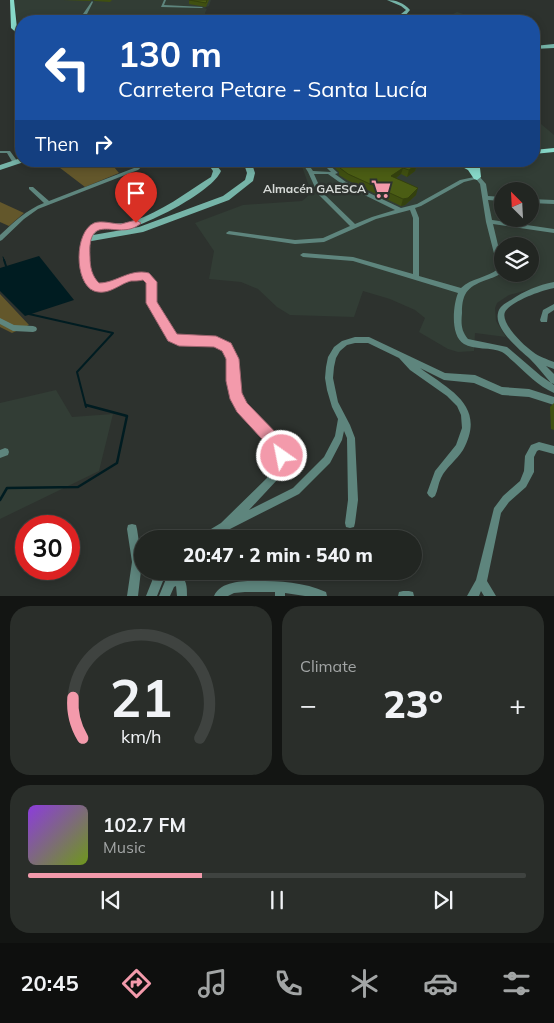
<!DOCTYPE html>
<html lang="en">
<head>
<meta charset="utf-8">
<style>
  :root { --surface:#222622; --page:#2a2e2a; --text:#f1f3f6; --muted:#a2a5a5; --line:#3f4340; --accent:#f39aab }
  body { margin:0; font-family:Mulish,sans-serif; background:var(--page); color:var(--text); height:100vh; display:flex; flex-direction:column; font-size:19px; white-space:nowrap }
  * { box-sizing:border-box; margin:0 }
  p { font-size:16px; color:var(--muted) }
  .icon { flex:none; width:28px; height:28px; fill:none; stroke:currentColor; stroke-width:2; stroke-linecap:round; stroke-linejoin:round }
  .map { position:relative; height:596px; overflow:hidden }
  .side { display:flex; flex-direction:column; gap:10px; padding:10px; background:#131513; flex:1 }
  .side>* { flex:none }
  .guide { position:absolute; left:15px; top:15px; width:525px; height:152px; border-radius:20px; box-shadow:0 2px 8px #0003,0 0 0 1px var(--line); background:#1a4fa0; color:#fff; overflow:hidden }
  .needle { width:32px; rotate:336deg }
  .buttons { position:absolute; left:494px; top:182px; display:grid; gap:10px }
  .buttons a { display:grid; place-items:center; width:45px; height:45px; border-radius:50%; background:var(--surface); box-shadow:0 2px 8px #0003,0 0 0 1px var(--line); font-size:25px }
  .speed { position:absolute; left:15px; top:515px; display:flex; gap:10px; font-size:25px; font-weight:700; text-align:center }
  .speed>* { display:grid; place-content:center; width:65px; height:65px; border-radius:50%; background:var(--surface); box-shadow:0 2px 8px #0003,0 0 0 1px var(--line); line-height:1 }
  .speed .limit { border:8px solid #d22; background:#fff; color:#111 }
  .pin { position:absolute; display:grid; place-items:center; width:42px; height:42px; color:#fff; margin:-51px -21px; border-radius:50% 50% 50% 0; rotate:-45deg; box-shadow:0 0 5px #0007 }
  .pin .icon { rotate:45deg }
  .me { position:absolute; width:55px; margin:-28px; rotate:327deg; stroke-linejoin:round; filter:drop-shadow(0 0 4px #0008) }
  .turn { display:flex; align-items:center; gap:18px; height:105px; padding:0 20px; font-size:22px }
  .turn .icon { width:65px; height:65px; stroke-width:2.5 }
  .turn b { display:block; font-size:35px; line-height:42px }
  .then { display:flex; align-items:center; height:48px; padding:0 20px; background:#0003; gap:10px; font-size:19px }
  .big { font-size:38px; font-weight:800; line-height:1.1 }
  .side .widget { flex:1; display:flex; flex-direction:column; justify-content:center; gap:8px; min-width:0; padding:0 18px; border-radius:20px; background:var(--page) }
  .side .dial { align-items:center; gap:0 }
  .dial svg { height:130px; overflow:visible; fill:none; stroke:var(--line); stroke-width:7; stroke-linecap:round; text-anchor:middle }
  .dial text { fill:var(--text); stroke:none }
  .song { display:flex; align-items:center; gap:15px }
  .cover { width:60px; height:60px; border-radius:8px; background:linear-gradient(135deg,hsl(270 70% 55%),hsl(80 70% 35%)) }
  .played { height:5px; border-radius:2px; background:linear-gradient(90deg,var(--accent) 35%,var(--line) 35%) }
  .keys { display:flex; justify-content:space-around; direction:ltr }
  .heat { display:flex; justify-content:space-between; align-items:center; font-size:28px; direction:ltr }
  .side .tiles { flex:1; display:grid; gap:10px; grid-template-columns:1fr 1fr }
  .widget:last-child { grid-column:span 2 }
  .trip { position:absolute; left:134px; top:530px; width:288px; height:50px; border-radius:25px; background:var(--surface); box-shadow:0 2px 8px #0003,0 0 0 1px var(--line); font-weight:800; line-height:50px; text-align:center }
  .tab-bar { display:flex; height:80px; justify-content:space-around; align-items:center; background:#0e0f0e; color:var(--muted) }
  .tab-bar .icon { width:35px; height:35px }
  .tab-bar .active { color:var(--accent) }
  .tab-bar b { font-size:22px; color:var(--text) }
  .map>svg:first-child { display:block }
</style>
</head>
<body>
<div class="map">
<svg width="554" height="596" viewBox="0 0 554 596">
  <rect width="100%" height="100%" fill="#2d322e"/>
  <!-- built -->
  <path fill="#323d35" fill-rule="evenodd" d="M 14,0 L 211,0 L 209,6 L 204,8 L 207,9 L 205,13 L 207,21 L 21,21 L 21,31 L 18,27 Z
    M 457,12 L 485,21 L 385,21 L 409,15 L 421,21 L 431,17 L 453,14 Z
    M 534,118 L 554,135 L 554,283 L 509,295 L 497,303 L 495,308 L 496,321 L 506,337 L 475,333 L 474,351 L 458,352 L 448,349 L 419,332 L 425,318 L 415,310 L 390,299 L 363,291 L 354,317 L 290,315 L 277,307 L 258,289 L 241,282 L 209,279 L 214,251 L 195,223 L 243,205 L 302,201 L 308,196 L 309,186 L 300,161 L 534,161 ZM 502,191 L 530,191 L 530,219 L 502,219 ZM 502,246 L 530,246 L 530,274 L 502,274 Z
    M 56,390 L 72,417 L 113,414 L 99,471 L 0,519 L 0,403 Z"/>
  <!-- green -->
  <path fill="#63572b" d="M 51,161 L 109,161 L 119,173 L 85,187 Z
    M 0,202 L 24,213 L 9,226 L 0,222 Z
    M 0,294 L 29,325 L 12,333 L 0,327 Z"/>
  <!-- water -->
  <path fill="#001c21" d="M 39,256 L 74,300 L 25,316 L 0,291 L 0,268 Z"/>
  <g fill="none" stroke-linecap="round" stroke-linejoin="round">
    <!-- stream-far2 -->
    <path stroke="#001c21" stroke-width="1" d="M 3,257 L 5,262"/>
    <!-- stream-far1 -->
    <path stroke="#001c21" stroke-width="2" d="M 4,260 L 6,266
      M 29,314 L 113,333 L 77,372 L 86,407"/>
    <!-- stream -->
    <path stroke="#001c21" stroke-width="2.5" d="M 0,500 L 7,488 L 78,487 L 117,463 L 127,416 L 86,405"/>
    <!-- street -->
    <path fill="#5e857d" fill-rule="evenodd" d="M 164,0 L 166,0 L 164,5 L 203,7 L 202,8 L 161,7 Z
      M 92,1 L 93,2 L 87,14 C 104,24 124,18 143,17 L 146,21 L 143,21 L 142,19 C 122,20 100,26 83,14 Z
      M 536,30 L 537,32 L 534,33 L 534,31 Z
      M 0,151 L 10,151 L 18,162 L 17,163 L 13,163 L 7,153 L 0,153 Z
      M 143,161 L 148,161 L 138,170 L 38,209 L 24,219 L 2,240 L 0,241 L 0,235 C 14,222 26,210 44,203 L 29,189 L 29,187 L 33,187 L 49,201 L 134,168 Z
      M 301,161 L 306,161 L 313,171 L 331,172 L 320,161 L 325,161 L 338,173 L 335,174 L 346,182 L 401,208 L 417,204 L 460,180 L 479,176 L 486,184 L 488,196 L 502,197 L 502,201 L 488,200 L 492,220 L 554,229 L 554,233 L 493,224 L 502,262 L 502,272 C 498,276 494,277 489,279 C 469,286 462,291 462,313 C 461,323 461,331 468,339 L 507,347 L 541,376 L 554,385 L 554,393 C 538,386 526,373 514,362 C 510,359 506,354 502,352 C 492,347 473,350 464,344 C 450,336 453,305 458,293 L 353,261 L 303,257 L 300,255 L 303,253 L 353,257 L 413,274 L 413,218 L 410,210 L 376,219 L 324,242 L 295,244 L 227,234 L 226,233 L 229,231 L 295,240 L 323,238 L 350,226 L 318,194 L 308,172 ZM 314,174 L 328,174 L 342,184 L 395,210 L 372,217 L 355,224 L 322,192 ZM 476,179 L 480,184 L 486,222 L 498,269 C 487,278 471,278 461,288 L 419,276 L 419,218 L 415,208 L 421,206 L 464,182 Z
      M 530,199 L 554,200 L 554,204 L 530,203 Z
      M 86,237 L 89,239 C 87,255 87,271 98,284 C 115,285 130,272 147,274 L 155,282 L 154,303 L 175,335 L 180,338 L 216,339 L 229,345 L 236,359 L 239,394 L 245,404 L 282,444 L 287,456 L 277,480 L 249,510 L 293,488 L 324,457 L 335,436 L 338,419 L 332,407 L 327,390 L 325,378 L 326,367 L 328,357 L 334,347 L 342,341 L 355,337 L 369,337 L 445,373 L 475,375 L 502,387 L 529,389 L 554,397 L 554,405 L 529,397 L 502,395 L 474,383 L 444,380 L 420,368 C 450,390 487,406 463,450 C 457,460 446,467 441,478 C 438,484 438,490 435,496 L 432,498 L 429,496 L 427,493 L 435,471 L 456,445 L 462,428 L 461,415 L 457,406 L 447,396 L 410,370 L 399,358 L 368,343 L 355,343 L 347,345 L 340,351 L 336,358 L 334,367 L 333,378 L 338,402 L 350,425 L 355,438 L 358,500 L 355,523 L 354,527 L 350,528 L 346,527 L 345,523 L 348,500 L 347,438 L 344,431 L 342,440 L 330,463 L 299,494 L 230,529 L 215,539 L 200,539 L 201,535 L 221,523 L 271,474 L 277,456 L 275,450 L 239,410 L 232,398 L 229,381 L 228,359 L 223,349 L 215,345 L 179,344 L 169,339 L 148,303 L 149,283 L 144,279 L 138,279 C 123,282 109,292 94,289 C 81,274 81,258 83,239 Z
      M 554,282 L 554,288 C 543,290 511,301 505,312 C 500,323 524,346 533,352 C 539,357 547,359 554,362 L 554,369 L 546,366 L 554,374 L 554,384 L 551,383 C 544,375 538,367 530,359 C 520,350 494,329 498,313 C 499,307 505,303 511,300 C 524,291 538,285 554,282 Z
      M 554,304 L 554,310 L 548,314 L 547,322 L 541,322 L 540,320 L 543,310 Z
      M 0,318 L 14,325 L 33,326 L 36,327 L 37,329 L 36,331 L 33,332 L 13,331 L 0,324 Z
      M 539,442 L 554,446 L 554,454 L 539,450 L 537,451 L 534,457 L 534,472 L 526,487 L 509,502 L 501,513 L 487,581 L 496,596 L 484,596 L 481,591 L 479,596 L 467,596 L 476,580 L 494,508 L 503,496 L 520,481 L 524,471 L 525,456 L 531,445 Z
      M 5,448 L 8,449 L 9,452 L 8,455 L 0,458 L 0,450 Z
      M 132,524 L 136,525 L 137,529 L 142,562 L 138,596 L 127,596 L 132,562 L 127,529 L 128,525 Z
      M 156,571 L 167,571 L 157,596 L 146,596 Z
      M 178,575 C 187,578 187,587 187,596 L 177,596 L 176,586 L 174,587 L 170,596 L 159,596 L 166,579 Z
      M 256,581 C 280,581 304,582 326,592 L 327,596 L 305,596 L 285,593 L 285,596 L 275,596 L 275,592 L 245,592 L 234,593 L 228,596 L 214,596 C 221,581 242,581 256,581 Z
      M 403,591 L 409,591 L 413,592 L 414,596 L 398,596 L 399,592 Z"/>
    <!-- secondary -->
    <path fill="#76b4a8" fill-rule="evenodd" d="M 387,0 C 396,0 404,3 410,10 L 405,16 L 377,21 L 401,14 L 406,10 L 401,6 Z
      M 554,44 L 554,48 L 534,49 L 534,46 Z
      M 21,158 L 21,161 L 24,162 L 0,170 L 0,165 Z
      M 206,161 L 213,161 L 221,171 C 212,192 150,223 127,229 C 118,231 110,228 100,228 L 93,235 L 139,227 L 223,196 L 245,180 L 247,173 L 243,161 L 251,161 L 255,173 L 253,181 L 229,200 L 143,232 L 86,242 L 83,241 L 82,239 C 98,212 108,229 133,221 C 161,212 186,193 211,177 L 213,171 Z"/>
    <!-- primary -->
    <path fill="#87d9c9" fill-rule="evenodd" d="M 10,0 L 14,0 L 17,28 L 21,32 L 21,37 L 11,28 Z
      M 554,148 L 554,152 L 534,154 L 534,150 Z
      M 451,161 L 463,161 L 473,166 L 478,161 L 488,161 L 480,168 L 481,177 L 477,180 L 474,179 L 468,170 Z"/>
  </g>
  <!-- wall -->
  <path fill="#405011" d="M 63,0 L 91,0 L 90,1 Z
    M 93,0 L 112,0 L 110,2 L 95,1 Z
    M 189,0 L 209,0 L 206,7 L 189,4 Z
    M 328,161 L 419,161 L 416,164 L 417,164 L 415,171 L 407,177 L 401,174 L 395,179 L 416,195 L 405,205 L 401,206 L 347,180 L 339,175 L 339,172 Z
    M 554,403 L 554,430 L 551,429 L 550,407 Z"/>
  <!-- shaded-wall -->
  <path fill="#34410e" d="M 172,161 L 182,161 L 173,164 Z
    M 412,161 L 419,161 L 409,168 Z
    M 417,164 L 415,171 L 407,177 L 409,170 Z
    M 403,168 L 401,174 L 389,183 L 391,176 Z
    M 418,188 L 416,195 L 405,205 L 401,206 L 403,199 Z"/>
  <!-- building -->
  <path fill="#4b5d14" stroke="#34410e" d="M 189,0 L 207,0 L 206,3 Z
    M 336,161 L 412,161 L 411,162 L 417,164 L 409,170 L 403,168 L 391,176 L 418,188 L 408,198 L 403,199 L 348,174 L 340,168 L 340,165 Z"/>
  <!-- route -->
  <path fill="#f39aab" stroke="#9e646f" d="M 136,220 L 141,223 C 120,243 87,208 90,257 C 90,267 92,276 99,283 C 116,283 130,268 149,273 L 157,282 L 157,302 L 177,334 L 216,336 L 231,343 L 239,359 L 242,393 L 247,403 L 284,441 L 289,456 L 287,462 L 282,464 L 277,462 L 273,451 L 237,412 L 230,399 L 226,381 L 226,359 L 222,351 L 214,347 L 179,346 L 168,341 L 146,303 L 146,283 L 143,280 C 139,281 135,281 131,281 C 119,284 109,296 94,291 C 74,283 74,232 94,223 C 102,220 113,224 121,224 C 126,223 131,221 136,220 Z"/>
  <!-- icons -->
  <defs>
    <symbol id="supermarket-bare" viewBox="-9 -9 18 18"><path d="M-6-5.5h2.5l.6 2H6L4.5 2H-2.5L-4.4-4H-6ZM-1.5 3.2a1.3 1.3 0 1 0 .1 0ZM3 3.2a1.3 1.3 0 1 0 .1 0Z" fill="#f39aab" stroke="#2d322e" stroke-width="2.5" paint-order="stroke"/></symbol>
  </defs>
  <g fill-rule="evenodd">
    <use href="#supermarket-bare" x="367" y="175" width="28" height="28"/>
  </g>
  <g text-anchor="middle" stroke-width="5" stroke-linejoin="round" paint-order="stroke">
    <!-- far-poi labels -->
    <g font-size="12" font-weight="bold" fill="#d5d9d6" stroke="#2d322e" text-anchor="end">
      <text x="366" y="193">Almacén GAESCA</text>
    </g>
  </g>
</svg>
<div class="buttons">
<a><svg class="needle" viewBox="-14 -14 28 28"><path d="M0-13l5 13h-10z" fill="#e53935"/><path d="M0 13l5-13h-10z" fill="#a2a5a5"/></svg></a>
<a><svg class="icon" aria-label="layers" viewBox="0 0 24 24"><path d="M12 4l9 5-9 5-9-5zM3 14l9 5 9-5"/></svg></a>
</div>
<div class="speed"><div class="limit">30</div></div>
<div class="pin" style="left:136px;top:223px;background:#d93025"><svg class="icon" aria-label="arrive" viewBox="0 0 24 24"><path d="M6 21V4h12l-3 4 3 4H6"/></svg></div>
<svg class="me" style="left:282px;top:456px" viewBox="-20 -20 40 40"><circle r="17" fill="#f39aab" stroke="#fff" stroke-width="3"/><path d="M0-11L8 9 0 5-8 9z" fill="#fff"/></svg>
<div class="trip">20:47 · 2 min · 540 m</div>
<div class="guide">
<div class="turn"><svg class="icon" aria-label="left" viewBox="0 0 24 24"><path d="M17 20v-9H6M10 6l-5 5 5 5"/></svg><div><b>130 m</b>Carretera Petare - Santa Lucía</div></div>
<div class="then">Then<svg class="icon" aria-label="right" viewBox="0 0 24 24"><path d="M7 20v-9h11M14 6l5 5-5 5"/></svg></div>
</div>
</div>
<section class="side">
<div class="tiles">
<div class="widget dial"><svg viewBox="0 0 100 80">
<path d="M14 69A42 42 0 1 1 86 69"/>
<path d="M14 69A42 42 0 0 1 8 44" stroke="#f39aab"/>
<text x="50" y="56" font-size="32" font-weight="700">21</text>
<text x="50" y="72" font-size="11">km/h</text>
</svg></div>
<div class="widget"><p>Climate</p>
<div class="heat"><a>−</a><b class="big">23°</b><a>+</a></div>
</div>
<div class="widget">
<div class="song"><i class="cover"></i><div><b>102.7 FM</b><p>Music</p></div></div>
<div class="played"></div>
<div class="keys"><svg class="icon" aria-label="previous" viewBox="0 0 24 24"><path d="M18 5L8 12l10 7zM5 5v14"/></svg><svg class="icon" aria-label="pause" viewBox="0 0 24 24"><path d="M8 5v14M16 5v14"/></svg><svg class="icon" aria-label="next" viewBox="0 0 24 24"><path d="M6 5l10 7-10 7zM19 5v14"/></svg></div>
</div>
</div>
</section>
<nav class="tab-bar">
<b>20:45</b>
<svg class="icon active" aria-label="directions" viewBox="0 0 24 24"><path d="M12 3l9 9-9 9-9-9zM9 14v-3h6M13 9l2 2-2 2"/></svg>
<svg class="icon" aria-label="music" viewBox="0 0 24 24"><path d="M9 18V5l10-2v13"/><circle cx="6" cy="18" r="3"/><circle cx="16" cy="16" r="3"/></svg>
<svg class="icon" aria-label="phone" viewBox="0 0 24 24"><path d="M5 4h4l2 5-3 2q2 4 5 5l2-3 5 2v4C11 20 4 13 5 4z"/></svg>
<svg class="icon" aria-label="climate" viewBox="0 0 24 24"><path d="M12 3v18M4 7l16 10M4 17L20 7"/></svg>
<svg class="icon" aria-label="car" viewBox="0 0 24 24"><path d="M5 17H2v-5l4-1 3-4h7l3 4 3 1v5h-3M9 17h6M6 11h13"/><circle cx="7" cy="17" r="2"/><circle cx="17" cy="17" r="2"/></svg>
<svg class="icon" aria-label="filters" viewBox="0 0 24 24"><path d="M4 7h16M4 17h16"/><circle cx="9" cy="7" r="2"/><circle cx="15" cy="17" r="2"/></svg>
</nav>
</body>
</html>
